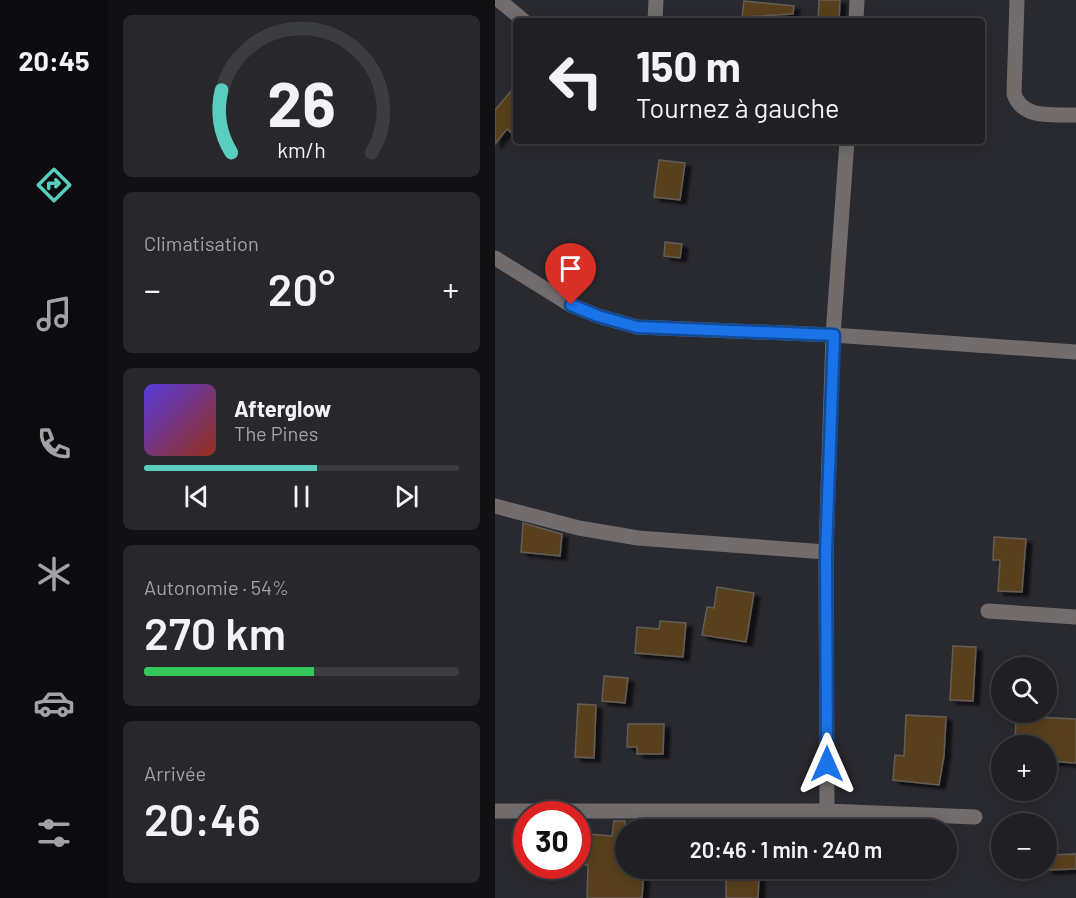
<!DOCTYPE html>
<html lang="fr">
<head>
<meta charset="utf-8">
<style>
  :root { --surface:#1f1f24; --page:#27272c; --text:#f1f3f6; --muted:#a1a2a6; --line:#3c3d41; --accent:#59cebe }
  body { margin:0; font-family:Barlow,sans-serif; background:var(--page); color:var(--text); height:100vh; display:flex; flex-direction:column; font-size:22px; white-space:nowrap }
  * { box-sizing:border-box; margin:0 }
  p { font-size:20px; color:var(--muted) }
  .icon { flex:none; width:33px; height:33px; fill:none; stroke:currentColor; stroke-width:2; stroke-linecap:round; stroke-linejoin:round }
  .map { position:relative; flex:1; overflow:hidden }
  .panel { display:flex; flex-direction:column; gap:15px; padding:15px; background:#111114; width:387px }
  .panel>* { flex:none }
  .top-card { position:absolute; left:18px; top:18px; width:472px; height:126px; border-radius:6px; box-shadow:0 3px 15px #0003,0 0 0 2px var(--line); background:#1f1f24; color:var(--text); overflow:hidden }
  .controls { position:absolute; left:496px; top:657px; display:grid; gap:12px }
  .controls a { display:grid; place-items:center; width:66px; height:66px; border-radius:50%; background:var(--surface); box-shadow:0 3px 15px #0003,0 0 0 2px var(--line); font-size:30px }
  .speed { position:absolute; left:18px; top:801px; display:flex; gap:12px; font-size:30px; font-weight:700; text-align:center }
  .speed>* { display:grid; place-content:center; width:78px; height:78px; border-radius:50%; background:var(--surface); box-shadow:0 3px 15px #0003,0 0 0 2px var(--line); line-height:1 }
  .speed .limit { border:9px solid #d22; background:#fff; color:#111 }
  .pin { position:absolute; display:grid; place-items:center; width:51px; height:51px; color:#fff; margin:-62px -26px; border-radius:50% 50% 50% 0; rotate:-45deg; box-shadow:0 0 6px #0007 }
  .pin .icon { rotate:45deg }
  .me { position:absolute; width:66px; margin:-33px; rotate:0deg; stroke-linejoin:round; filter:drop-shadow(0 0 4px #0008) }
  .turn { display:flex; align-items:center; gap:21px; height:126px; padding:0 24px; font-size:27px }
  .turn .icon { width:78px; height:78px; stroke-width:2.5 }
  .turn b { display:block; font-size:42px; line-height:51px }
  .big { font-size:45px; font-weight:600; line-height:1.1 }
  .panel .widget { flex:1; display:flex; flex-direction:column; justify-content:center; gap:9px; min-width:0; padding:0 21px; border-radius:9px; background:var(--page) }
  .panel .dial { align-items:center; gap:0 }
  .dial svg { height:156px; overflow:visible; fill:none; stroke:var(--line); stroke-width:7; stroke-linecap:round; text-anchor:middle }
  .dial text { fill:var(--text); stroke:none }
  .song { display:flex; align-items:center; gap:18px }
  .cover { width:72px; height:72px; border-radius:9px; background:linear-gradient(135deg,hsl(250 70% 55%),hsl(10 70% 35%)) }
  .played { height:6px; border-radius:3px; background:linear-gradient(90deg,var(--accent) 55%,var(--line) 55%) }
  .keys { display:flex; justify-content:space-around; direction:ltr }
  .heat { display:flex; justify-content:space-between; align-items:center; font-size:33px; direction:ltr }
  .charge { height:9px; border-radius:4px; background:linear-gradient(90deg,#34c759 54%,var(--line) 0) }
  .trip { position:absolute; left:120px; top:819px; width:342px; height:60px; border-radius:30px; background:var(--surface); box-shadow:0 3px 15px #0003,0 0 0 2px var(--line); font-weight:600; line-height:60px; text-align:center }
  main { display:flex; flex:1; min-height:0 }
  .dock { display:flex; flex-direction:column; width:108px; justify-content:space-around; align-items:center; background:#0c0c0e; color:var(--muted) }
  .dock .icon { width:42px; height:42px }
  .dock .current { color:var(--accent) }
  .dock b { font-size:27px; color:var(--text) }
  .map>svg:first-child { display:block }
</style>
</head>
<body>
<main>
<nav class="dock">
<b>20:45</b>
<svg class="icon current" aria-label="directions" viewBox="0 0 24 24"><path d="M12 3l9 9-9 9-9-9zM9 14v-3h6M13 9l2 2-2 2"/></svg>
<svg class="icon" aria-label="music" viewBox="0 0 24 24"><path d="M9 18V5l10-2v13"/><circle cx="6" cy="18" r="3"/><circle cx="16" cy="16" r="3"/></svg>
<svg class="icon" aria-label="phone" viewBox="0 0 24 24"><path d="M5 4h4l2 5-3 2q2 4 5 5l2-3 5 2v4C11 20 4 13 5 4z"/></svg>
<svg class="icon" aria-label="climate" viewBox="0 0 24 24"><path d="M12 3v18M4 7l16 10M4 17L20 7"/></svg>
<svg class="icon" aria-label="car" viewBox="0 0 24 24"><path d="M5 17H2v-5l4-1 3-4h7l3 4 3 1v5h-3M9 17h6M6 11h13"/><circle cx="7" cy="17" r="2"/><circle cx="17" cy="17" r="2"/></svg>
<svg class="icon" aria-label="filters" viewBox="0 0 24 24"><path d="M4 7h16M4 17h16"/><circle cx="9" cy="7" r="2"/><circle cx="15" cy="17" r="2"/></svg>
</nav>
<section class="panel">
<div class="widget dial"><svg viewBox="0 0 100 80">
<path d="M14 69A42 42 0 1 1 86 69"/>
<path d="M14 69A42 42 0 0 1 9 37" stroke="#59cebe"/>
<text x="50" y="56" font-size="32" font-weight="700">26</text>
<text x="50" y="72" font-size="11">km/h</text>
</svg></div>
<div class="widget"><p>Climatisation</p>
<div class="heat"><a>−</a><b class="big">20°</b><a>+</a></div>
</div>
<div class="widget">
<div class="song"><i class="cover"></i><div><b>Afterglow</b><p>The Pines</p></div></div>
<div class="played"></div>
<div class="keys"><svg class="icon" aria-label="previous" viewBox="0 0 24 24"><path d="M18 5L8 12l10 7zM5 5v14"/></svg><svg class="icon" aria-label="pause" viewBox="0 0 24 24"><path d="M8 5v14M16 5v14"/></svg><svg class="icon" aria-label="next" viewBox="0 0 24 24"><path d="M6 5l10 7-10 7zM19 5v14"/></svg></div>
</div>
<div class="widget"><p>Autonomie · 54%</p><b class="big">270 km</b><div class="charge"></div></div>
<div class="widget"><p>Arrivée</p><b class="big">20:46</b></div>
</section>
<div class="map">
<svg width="581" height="898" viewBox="0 0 581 898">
  <defs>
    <filter id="shadow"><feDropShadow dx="6" dy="4" stdDeviation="1.5" flood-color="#0009"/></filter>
  </defs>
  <rect width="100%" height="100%" fill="#292930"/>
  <!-- building -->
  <path fill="#59411f" stroke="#635d56" stroke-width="1.5" filter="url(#shadow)" d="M 324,0 L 345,0 L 344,21 L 323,21 Z
    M 249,1 L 299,6 L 298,14 L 247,17 Z
    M 21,85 L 21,137 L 12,129 L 0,144 L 0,110 Z
    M 164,160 L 190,163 L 185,200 L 159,197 Z
    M 170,242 L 187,244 L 185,258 L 169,256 Z
    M 28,523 L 67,534 L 65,556 L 26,552 Z
    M 499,537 L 531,539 L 527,592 L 503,591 L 505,560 L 498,560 Z
    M 222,587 L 259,593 L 251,642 L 207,635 L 212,607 L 219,608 Z
    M 165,621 L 191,623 L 188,657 L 140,653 L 142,627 L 164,629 Z
    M 458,646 L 481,647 L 478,701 L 455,700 Z
    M 109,676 L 133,678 L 130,703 L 107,701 Z
    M 83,704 L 101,705 L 99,758 L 80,757 Z
    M 411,715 L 451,717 L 449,756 L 444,785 L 398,780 L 400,755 L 409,756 Z
    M 521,716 L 581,719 L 581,763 L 552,761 L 552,746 L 520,746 Z
    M 133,724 L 169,724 L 168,754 L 142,754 L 142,747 L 132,747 Z
    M 119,821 L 130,821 L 130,868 L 149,868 L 147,898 L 92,898 L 93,865 L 90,865 L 94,834 L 117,836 Z
    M 581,854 L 581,869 L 552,870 L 552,855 Z
    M 231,877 L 264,877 L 263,898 L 231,898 Z"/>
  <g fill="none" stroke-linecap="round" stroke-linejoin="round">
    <!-- street -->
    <path stroke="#726d6c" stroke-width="15" d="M 4,0 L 29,21
      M 522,0 L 519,94 C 528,120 558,114 581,115
      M 160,21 L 161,0
      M 361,21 L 362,0
      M 0,258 L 76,305 L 103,316 L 142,327 L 338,335 L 581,352
      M 0,506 L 84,528 L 143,538 L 331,552
      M 493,611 L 581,617
      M 0,811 L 332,811 L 480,817
      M 332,811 L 331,552 L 338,335 L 352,141"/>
  </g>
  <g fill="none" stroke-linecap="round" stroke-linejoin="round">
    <defs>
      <path id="route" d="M 76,305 L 103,316 L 142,327 L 339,335 L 331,552 L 332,764"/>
    </defs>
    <!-- route casing -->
    <use href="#route" stroke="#114b97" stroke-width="15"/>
    <!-- route -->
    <use href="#route" stroke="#1a73e8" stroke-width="10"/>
  </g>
</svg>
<div class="controls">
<a><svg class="icon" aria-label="search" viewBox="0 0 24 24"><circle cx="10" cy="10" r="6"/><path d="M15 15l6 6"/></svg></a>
<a>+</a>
<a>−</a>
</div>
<div class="speed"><div class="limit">30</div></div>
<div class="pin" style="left:76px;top:305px;background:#d93025"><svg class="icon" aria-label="arrive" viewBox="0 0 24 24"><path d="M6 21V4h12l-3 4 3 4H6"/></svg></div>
<svg class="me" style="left:332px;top:764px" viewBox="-20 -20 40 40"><path d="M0-17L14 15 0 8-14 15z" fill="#1a73e8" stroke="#fff" stroke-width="4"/></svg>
<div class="trip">20:46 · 1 min · 240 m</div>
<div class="top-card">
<div class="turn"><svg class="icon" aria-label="left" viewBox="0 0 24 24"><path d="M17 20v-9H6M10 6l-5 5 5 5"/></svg><div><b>150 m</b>Tournez à gauche</div></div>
</div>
</div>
</main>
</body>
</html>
